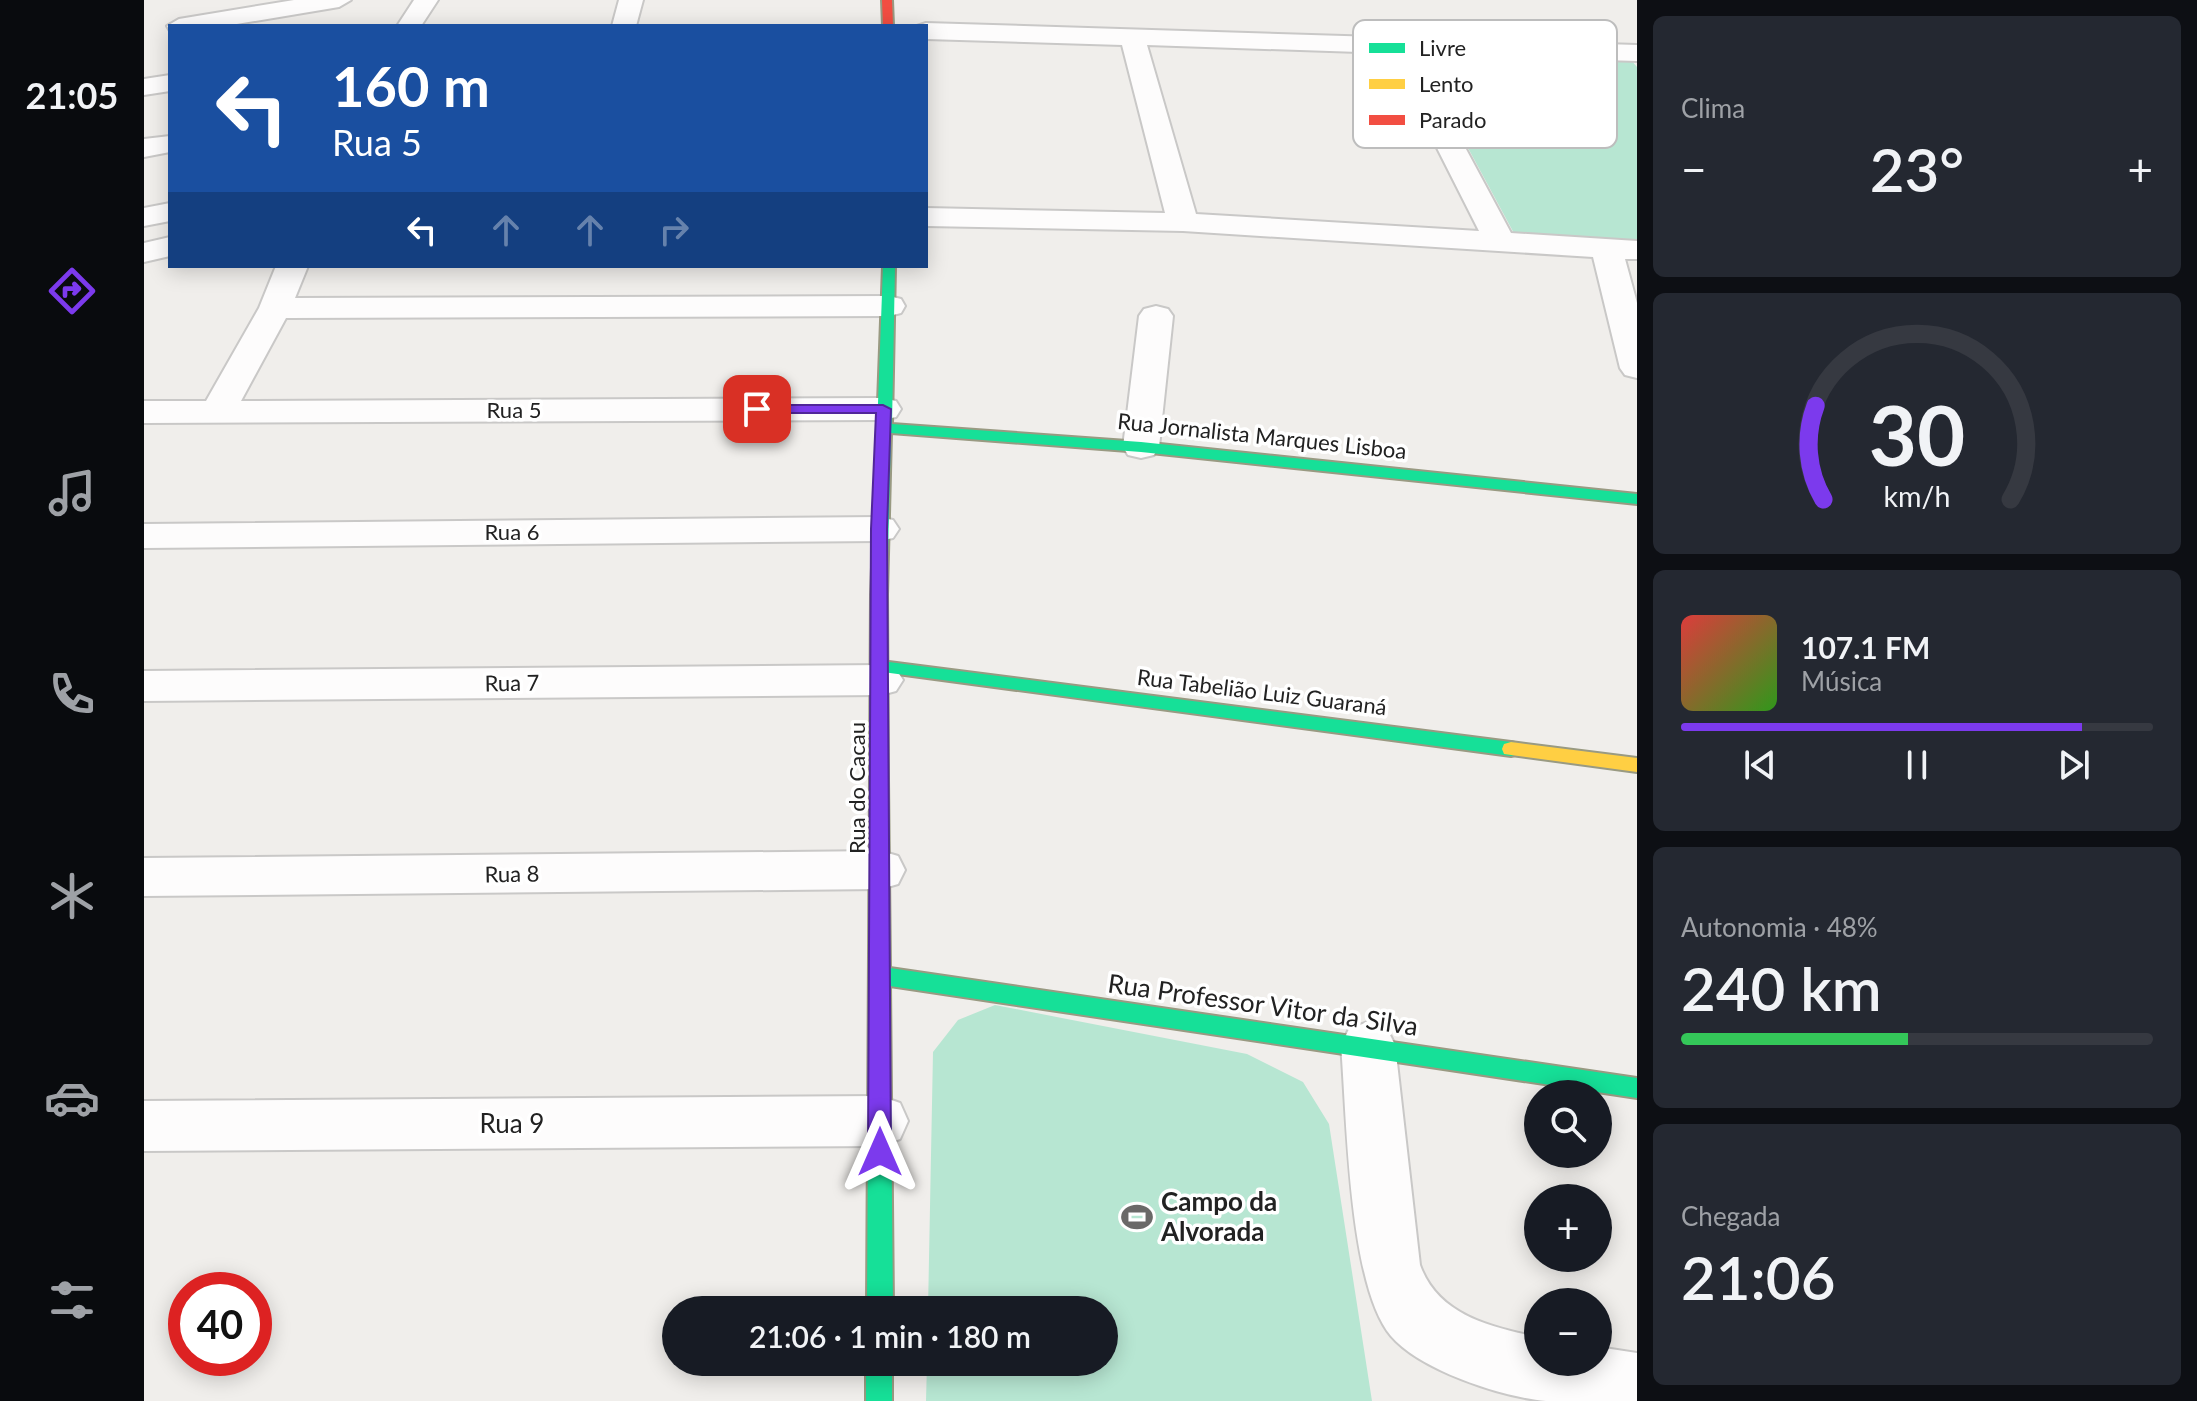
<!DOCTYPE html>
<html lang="pt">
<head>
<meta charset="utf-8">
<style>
  :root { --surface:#171b24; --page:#242831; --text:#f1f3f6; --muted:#9ea1a6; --line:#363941; --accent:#7c3aed }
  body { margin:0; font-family:Lato,sans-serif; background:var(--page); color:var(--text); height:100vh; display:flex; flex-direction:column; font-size:30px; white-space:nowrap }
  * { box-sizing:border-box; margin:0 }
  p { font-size:26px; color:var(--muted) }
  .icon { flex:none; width:44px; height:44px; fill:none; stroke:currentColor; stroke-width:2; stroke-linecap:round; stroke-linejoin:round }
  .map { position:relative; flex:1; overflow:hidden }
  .drawer { display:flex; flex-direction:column; gap:16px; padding:16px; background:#0d0f14; width:560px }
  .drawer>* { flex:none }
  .guide { position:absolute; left:24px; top:24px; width:760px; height:244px; border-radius:0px; box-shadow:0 4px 20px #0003; background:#1a4fa0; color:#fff; overflow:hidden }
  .tools { position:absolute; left:1380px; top:1080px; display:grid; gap:16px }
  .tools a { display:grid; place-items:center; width:88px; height:88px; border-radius:50%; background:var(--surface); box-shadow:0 4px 20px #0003; font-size:40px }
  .speed { position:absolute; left:24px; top:1272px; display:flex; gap:16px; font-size:40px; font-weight:700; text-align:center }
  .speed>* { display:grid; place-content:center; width:104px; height:104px; border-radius:50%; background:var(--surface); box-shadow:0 4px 20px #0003; line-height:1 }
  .speed .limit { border:12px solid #d22; background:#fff; color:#111 }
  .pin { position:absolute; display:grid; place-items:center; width:68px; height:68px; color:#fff; margin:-34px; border-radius:16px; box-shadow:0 4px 12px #0006 }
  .me { position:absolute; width:88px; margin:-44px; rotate:0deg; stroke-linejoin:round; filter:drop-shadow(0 0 6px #0008) }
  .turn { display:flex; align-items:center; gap:28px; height:168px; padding:0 32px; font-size:36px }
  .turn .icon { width:104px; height:104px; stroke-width:2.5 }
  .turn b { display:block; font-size:56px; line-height:68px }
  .lanes { display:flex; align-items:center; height:76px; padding:0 32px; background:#0003; justify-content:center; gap:40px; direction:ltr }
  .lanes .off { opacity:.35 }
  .big { font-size:60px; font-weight:600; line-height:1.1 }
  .drawer .tile { flex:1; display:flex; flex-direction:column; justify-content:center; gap:12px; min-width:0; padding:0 28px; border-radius:12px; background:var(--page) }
  .drawer .dial { align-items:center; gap:0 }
  .dial svg { height:208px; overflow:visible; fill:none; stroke:var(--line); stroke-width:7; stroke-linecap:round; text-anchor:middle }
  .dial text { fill:var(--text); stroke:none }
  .song { display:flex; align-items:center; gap:24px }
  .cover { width:96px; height:96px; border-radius:12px; background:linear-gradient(135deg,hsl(0 70% 55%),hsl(110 70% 35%)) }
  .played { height:8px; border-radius:4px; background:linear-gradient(90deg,var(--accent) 85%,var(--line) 85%) }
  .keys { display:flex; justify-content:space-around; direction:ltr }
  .heat { display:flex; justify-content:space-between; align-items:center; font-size:44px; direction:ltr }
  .charge { height:12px; border-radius:6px; background:linear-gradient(90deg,#34c759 48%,var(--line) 0) }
  .trip { position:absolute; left:518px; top:1296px; width:456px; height:80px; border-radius:40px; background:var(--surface); box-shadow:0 4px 20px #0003; font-weight:600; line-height:80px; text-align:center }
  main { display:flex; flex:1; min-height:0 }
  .tabs { display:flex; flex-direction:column; width:144px; justify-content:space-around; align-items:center; background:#090b0e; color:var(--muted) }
  .tabs .icon { width:56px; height:56px }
  .tabs .active { color:var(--accent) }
  .tabs b { font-size:36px; color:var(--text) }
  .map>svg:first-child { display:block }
</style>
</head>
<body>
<main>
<nav class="tabs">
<b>21:05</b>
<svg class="icon active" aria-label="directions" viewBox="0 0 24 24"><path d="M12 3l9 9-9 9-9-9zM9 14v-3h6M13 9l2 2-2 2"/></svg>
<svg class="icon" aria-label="music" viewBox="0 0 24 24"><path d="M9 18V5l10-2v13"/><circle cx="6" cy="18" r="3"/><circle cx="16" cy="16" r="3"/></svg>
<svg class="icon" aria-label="phone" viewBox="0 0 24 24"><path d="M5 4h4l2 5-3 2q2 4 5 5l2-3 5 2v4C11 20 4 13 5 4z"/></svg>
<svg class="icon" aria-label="climate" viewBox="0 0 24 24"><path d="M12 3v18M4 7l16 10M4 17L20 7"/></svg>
<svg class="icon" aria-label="car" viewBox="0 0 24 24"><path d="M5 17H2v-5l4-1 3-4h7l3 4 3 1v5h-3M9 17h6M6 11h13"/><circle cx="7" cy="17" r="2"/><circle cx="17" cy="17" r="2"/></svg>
<svg class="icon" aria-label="filters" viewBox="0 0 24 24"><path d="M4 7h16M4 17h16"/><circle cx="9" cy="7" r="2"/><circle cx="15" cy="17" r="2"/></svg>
</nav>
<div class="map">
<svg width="1493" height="1401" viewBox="0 0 1493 1401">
  <rect width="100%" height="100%" fill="#f0eeeb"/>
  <!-- pitch -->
  <path fill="#b7e6d2" d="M 1275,57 L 1487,60 L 1493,67 L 1493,241 L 1372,237 Z
    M 851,1005 L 1103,1054 L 1159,1082 L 1185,1124 L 1228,1401 L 782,1401 L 783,1362 L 960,1362 L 960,1310 L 784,1310 L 789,1052 L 814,1020 Z"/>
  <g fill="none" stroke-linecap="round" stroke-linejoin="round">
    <defs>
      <path id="street" d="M 150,0 L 207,0 L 195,7 L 81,26 L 26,26 L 26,31 L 23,26 L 35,19 Z
        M 270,0 L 294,0 L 277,26 L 253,26 Z
        M 475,0 L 499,0 L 492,26 L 468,26 Z
        M 782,23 L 1493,45 L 1493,61 L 1271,54 L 1367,233 L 1493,241 L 1493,259 L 1481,259 L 1493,303 L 1493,378 L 1481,375 L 1476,368 L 1449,257 L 1039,231 L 782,226 L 782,208 L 1021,213 L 978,45 L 782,39 L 782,26 L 773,26 ZM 1003,45 L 1245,53 L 1335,231 L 1052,214 Z
        M 26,75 L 26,91 L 0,95 L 0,79 Z
        M 26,136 L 26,152 L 0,157 L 0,139 Z
        M 26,203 L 26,221 L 0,226 L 0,208 Z
        M 26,237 L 26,256 L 0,262 L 0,243 Z
        M 132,266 L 164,266 L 151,298 L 745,296 L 757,299 L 761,306 L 757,313 L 745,316 L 142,318 L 97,401 L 739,398 L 752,401 L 757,409 L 752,417 L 739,420 L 0,423 L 0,401 L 62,401 L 115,308 Z
        M 1012,306 L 1024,309 L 1029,316 L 1015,447 L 1010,455 L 997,458 L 984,455 L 979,447 L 995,316 L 1000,309 Z
        M 735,517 L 749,520 L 755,529 L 749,538 L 735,541 L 0,548 L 0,524 Z
        M 737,665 L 752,669 L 759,680 L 752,691 L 737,695 L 0,701 L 0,671 Z
        M 737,851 L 754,856 L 761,870 L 754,884 L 737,889 L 0,896 L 0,858 Z
        M 1224,1022 L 1243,1029 L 1251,1045 L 1276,1265 C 1294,1315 1346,1327 1394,1337 L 1394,1362 L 1454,1362 L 1454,1347 L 1493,1353 L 1493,1401 C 1463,1401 1432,1401 1402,1401 C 1357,1397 1276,1370 1247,1336 C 1204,1285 1203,1115 1197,1045 L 1205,1029 Z
        M 736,1096 L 756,1103 L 764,1121 L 756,1139 L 736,1146 L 0,1151 L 0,1101 Z"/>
      <path id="fast" d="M 739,266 L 751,266 L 748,424 L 997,442 L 1493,494 L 1493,504 L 997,452 L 747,433 L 743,595 L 735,601 L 729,599 L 727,595 Z
        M 737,661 L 1367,742 L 1374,744 L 1376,749 L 1374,754 L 1367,756 L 731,671 L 728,667 L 731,663 Z
        M 735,773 L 742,775 L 744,780 L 746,968 L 1493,1078 L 1493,1098 L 746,986 L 749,1310 L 723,1310 L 726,780 L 728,775 Z
        M 722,1362 L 748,1362 L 748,1401 L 722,1401 Z"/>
      <path id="slow" d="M 1367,742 L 1493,758 L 1493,772 L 1360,754 L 1358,749 L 1360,744 Z"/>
      <path id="jam" d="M 738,0 L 748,0 L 749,26 L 739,26 Z
        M 735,589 L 743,595 L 744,780 L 742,785 L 728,785 L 726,780 L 727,595 Z"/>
    </defs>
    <!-- street casing -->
    <use href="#street" stroke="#c9c8c7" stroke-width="4"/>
    <!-- fast casing -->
    <use href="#fast" stroke="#999a82" stroke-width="4"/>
    <!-- slow casing -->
    <use href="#slow" stroke="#999a82" stroke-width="4"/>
    <!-- jam casing -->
    <use href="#jam" stroke="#999a82" stroke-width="4"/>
    <!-- street -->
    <use href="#street" fill="#fdfcfc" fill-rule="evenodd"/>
    <!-- fast -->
    <use href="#fast" fill="#16e098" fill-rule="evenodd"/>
    <!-- slow -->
    <use href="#slow" fill="#ffcf43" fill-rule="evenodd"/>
    <!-- jam -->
    <use href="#jam" fill="#f24e42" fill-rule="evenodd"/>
  </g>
  <!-- route -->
  <path fill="#7c3aed" stroke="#51269a" stroke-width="2" d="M 613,405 L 739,405 L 747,409 L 743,529 L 747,1152 L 744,1160 L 736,1163 L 727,1160 L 724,1152 L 727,529 L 732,413 L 607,413 L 605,409 Z"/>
  <!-- icons -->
  <defs>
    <symbol id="stadium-bare" viewBox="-9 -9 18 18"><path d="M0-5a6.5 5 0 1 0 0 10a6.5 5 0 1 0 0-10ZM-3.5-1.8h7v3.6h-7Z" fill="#6a6968" stroke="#fff" stroke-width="2.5" paint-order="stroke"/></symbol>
  </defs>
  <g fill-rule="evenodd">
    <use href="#stadium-bare" x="971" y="1195" width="44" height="44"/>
  </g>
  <g text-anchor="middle" stroke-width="7" stroke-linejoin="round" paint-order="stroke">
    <!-- street labels -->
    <g font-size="22" fill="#222" stroke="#fff">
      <text x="370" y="418">Rua 5</text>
      <text transform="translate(1118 436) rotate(6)" y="8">Rua Jornalista Marques Lisboa</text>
      <text x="368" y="540">Rua 6</text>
      <text transform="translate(368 683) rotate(-1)" y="8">Rua 7</text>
      <text transform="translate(1118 692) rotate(7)" y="8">Rua Tabelião Luiz Guaraná</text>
      <text transform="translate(713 788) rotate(-90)" y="8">Rua do Cacau</text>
      <text transform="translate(368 874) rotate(-1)" y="8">Rua 8</text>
    </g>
    <!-- near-street labels -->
    <g font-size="26" fill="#222" stroke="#fff">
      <text transform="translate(1119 1005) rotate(8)" y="9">Rua Professor Vitor da Silva</text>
      <text x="368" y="1133">Rua 9</text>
    </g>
    <!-- near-poi labels -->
    <g font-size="26" font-weight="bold" fill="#222" stroke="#fff" text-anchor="start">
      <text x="1017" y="1211">Campo da<tspan x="1017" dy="30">Alvorada</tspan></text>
    </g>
  </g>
  <!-- legend -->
  <rect x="1209" y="20" width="264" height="128" rx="12" fill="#fff" stroke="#bdbdbd" stroke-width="2"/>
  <rect x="1225" y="43" width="36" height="10" fill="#16e098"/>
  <rect x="1225" y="79" width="36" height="10" fill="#ffcf43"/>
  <rect x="1225" y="115" width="36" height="10" fill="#f24e42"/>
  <g font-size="22" fill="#222">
    <text x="1275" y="56">Livre</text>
    <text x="1275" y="92">Lento</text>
    <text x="1275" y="128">Parado</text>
  </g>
</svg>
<div class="tools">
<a><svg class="icon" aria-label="search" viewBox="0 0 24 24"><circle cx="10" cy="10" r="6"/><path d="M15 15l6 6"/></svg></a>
<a>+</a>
<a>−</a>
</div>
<div class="speed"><div class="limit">40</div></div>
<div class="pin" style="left:613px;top:409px;background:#d93025"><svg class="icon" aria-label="arrive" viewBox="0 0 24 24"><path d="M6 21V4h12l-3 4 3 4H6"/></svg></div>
<svg class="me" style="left:736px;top:1152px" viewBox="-20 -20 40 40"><path d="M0-17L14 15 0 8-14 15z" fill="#7c3aed" stroke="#fff" stroke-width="4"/></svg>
<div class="trip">21:06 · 1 min · 180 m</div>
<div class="guide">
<div class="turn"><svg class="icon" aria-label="left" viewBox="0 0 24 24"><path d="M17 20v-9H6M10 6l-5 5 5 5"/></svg><div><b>160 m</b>Rua 5</div></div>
<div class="lanes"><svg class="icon" aria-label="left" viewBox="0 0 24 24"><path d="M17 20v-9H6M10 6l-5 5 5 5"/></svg><svg class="icon off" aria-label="ahead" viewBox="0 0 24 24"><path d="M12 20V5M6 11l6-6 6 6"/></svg><svg class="icon off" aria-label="ahead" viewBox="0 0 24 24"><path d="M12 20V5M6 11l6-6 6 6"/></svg><svg class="icon off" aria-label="right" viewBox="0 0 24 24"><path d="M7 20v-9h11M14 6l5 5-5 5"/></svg></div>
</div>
</div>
<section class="drawer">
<div class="tile"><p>Clima</p>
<div class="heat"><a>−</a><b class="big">23°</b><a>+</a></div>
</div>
<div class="tile dial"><svg viewBox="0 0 100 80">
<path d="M14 69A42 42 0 1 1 86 69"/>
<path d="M14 69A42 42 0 0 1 11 33" stroke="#7c3aed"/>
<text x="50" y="56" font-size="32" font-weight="700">30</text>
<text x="50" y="72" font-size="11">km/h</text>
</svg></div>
<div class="tile">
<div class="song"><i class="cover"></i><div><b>107.1 FM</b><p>Música</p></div></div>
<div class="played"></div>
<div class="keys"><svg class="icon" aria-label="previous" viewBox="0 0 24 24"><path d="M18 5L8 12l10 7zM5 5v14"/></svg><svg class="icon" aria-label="pause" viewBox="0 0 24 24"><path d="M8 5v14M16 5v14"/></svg><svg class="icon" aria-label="next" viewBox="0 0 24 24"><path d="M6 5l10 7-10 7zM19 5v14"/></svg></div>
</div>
<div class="tile"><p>Autonomia · 48%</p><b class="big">240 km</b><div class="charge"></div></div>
<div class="tile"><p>Chegada</p><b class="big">21:06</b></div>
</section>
</main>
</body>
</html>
